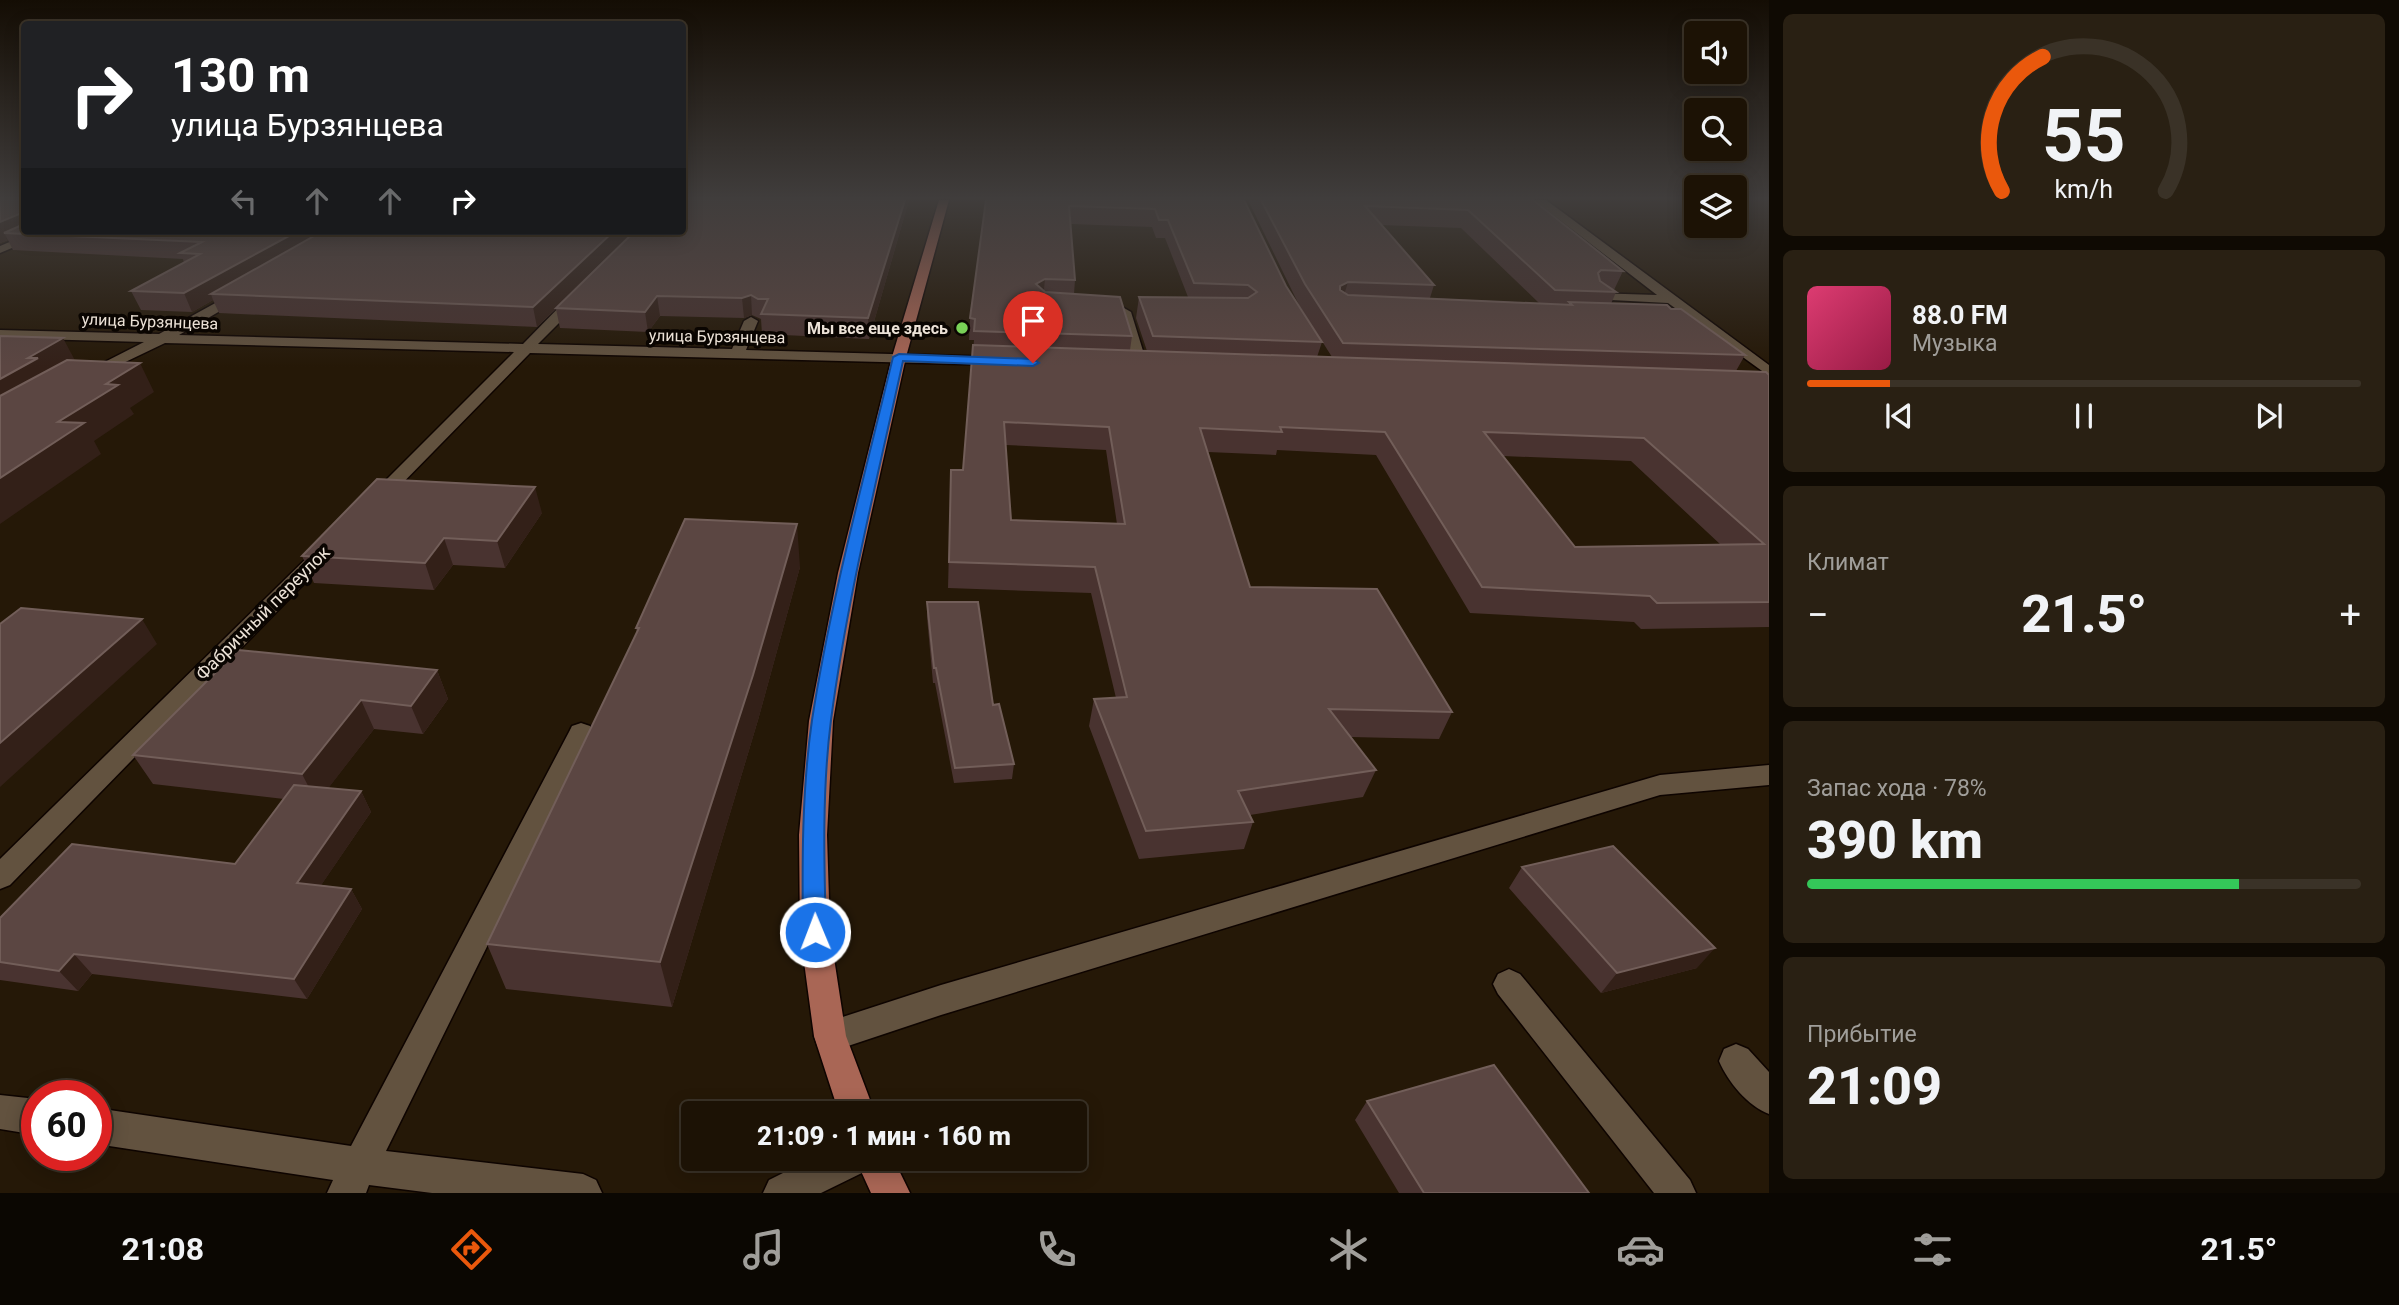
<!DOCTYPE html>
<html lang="ru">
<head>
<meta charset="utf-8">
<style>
  :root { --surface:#1c1205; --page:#292013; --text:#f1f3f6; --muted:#a09e9a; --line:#3a3227; --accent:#ea580c }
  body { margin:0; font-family:Roboto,sans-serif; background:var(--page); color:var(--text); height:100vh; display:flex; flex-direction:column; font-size:26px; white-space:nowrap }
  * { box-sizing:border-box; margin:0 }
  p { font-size:23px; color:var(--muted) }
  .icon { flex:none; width:38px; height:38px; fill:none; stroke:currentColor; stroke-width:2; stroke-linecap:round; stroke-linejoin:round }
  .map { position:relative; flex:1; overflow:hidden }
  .drawer { display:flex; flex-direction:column; gap:14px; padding:14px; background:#0f0a03; width:630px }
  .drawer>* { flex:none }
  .banner { position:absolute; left:21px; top:21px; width:665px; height:214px; border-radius:7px; box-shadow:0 4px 18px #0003,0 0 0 2px var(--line); background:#202124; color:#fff; overflow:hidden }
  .fabs { position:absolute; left:1684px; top:21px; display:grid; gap:14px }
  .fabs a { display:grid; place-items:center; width:63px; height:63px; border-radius:7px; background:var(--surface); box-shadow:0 4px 18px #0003,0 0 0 2px var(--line); font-size:35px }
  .speed { position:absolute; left:21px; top:1080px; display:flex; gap:14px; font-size:35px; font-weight:700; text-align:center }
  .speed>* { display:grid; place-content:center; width:91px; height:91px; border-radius:50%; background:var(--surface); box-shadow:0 4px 18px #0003,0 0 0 2px var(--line); line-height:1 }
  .speed .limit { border:10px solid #d22; background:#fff; color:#111 }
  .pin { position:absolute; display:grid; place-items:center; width:60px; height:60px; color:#fff; margin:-72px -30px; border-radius:50% 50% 50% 0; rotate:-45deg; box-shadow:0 0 7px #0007 }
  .pin .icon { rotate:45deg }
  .me { position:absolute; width:77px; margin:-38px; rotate:359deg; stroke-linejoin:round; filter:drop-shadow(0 0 5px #0008) }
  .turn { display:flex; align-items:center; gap:24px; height:147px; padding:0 35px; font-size:32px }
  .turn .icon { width:91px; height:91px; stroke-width:2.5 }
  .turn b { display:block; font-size:49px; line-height:60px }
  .lanes { display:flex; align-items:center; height:66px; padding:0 35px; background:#0003; justify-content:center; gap:35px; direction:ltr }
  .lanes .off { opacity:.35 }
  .big { font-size:52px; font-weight:800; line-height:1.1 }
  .drawer .widget { flex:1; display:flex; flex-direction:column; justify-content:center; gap:10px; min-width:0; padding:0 24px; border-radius:10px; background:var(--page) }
  .drawer .dial { align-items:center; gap:0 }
  .dial svg { height:182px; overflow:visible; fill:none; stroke:var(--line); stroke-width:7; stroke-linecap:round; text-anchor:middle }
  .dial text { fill:var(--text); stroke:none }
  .song { display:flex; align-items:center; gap:21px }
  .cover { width:84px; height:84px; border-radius:10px; background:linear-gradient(135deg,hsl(340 70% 55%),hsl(340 70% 35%)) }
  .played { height:7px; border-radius:4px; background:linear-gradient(90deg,var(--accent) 15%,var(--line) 15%) }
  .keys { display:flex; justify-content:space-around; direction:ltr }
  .heat { display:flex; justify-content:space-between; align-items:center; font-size:38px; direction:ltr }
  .charge { height:10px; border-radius:5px; background:linear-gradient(90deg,#34c759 78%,var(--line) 0) }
  .trip { position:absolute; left:681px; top:1101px; width:406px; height:70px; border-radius:7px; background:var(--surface); box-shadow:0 4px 18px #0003,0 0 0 2px var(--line); font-weight:800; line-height:70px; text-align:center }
  .menu { display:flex; height:112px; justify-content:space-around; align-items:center; background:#0b0702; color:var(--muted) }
  .menu .icon { width:49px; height:49px }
  .menu .on { color:var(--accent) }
  .menu b { font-size:32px; color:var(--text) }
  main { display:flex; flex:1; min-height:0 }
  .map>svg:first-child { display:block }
</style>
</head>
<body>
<main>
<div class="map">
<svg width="1769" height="1193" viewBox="0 0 1769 1193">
  <rect width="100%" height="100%" fill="#251807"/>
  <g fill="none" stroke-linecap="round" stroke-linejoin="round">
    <defs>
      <path id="minor" d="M 1534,200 L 1546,200 L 1769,365 L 1769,376 L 1668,303 L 1611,300 L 1611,306 L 1601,306 L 1592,299 L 1592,293 L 1657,295 Z
        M 36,231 L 52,231 L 0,253 L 0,246 Z
        M 239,290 L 244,291 L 244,297 L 179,335 L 523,344 L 571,295 L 581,295 L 581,301 L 538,344 L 732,349 L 744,321 L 751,317 L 758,321 L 746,350 L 1001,357 L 1008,361 L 1001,365 L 530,353 L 383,503 L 371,503 L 368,499 L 371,495 L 514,352 L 165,343 L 92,378 L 87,377 L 85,374 L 87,371 L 144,342 L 0,338 L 0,330 L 159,334 Z
        M 1124,308 L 1131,312 L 1148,367 L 1146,370 L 1141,371 L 1134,367 L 1117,312 Z
        M 327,543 L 334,545 L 337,549 L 334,553 L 10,885 L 0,889 L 0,859 L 320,545 Z
        M 581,723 L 590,726 L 593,732 L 386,1151 L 583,1174 L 596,1180 L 602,1193 L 432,1193 L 369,1185 L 366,1193 L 327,1193 L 333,1180 L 96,1144 L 96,1108 L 351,1146 L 569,732 L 572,726 Z
        M 1769,765 L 1769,785 L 1660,795 L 941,1015 L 830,1052 L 818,1047 L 814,1036 L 818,1025 L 941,985 L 1660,775 Z
        M 1509,969 L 1520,974 L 1690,1180 L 1696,1193 L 1654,1193 L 1498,994 L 1493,984 L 1498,974 Z
        M 1736,1044 L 1748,1049 L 1769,1072 L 1769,1114 C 1748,1106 1728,1082 1719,1061 L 1724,1049 Z
        M 0,1095 L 37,1099 L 37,1135 L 0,1129 Z
        M 813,1158 L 871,1158 L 866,1171 L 821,1193 L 763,1193 L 769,1180 Z"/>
      <path id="major" d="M 939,200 L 949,200 L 906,357 L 858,573 L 833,721 L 827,835 L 830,932 L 846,1036 L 875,1113 L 839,1113 L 814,1036 L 800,932 L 799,835 L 809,721 L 838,573 L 892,357 Z
        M 855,1158 L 893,1158 L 910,1193 L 871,1193 Z"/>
    </defs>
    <!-- minor casing -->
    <use href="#minor" stroke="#0e0400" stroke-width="3"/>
    <!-- major casing -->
    <use href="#major" stroke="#0e0400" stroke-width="3"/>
    <!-- minor -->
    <use href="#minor" fill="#62523f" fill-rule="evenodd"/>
    <!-- major -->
    <use href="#major" fill="#a96655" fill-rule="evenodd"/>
  </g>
  <!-- wall -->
  <path fill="#493330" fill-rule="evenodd" d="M 0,200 L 24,231 L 682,231 L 682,200 L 909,200 L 869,339 L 762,334 L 761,319 L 752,315 L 744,318 L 660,316 L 648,332 L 560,328 L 556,309 L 537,327 L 219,313 L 213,300 L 192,312 L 141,310 L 131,291 L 184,263 L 183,259 L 13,250 L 8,240 L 0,243 Z
    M 986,200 L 1244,200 L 1286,286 L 1322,342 L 1317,357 L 1332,357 L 1299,305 L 1248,200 L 1533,200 L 1623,271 L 1614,290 L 1616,292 L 1611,304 L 1745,355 L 1736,371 L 1769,375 L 1769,627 L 1641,629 L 1634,622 L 1470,613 L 1376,455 L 1277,450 L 1276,455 L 1208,452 L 1250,587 L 1452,712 L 1439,739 L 1351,737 L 1376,770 L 1363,797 L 1250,815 L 1253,822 L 1244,849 L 1139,859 L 1089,726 L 1094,699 L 1116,698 L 1091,593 L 948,588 L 951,470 L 963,470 L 974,340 L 969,340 L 970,318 ZM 1071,224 L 1152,227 L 1156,238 L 1165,238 L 1188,297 L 1139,297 L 1136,318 L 1147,351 L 1130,350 L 1132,336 L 1074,294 L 1075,280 ZM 1381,225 L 1461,228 L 1539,303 L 1430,298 L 1434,285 ZM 1006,445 L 1106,450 L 1117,524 L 1011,520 ZM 1503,456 L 1631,461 L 1721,545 L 1575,547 Z
    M 542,513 L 505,568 L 453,565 L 434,590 L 314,583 L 302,556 Z
    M 800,567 L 758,720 L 672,1007 L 506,989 L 487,944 L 637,633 L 636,628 Z
    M 927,602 L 993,705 L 1014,764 L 1012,779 L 954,783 L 935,683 L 933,683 L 927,617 Z
    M 437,670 L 448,699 L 423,734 L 374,729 L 328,788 L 361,791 L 371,812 L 321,885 L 351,889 L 362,909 L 307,999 L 92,974 L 78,991 L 0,980 L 0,918 L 235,864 L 284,799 L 153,784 L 133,755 Z
    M 1522,867 L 1697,968 L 1601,993 L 1509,888 Z
    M 1367,1101 L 1589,1193 L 1399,1193 L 1355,1120 Z"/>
  <!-- shaded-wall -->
  <path fill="#332018" d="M 905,200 L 909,200 L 869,339 L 868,318 Z
    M 24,212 L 24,231 L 4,233 L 8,240 L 0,243 L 0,222 Z
    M 298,231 L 335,231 L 211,294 L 213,300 L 192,312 L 184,293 Z
    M 614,231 L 635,231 L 537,327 L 533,307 Z
    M 1045,279 L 1043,299 L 1036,284 Z
    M 1348,282 L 1342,302 L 1334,307 L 1340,286 Z
    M 751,295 L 752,315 L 744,318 L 742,298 Z
    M 657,296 L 660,316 L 648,332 L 645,312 Z
    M 63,338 L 78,366 L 0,419 L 0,379 L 28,358 Z
    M 140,363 L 154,392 L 130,408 L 134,414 L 94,441 L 101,454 L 0,524 L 0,478 L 58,422 L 106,384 Z
    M 535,487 L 542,513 L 505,568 L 497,541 Z
    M 797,524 L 800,567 L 758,720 L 672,1007 L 660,962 Z
    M 444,538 L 453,565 L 434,590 L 425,563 Z
    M 142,619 L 157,644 L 0,787 L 0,743 Z
    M 437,670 L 448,699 L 423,734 L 411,706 Z
    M 361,700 L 374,729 L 317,803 L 302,774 Z
    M 361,791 L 371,812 L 309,903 L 297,883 Z
    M 351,889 L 362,909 L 307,999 L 294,979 Z
    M 1715,948 L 1697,968 L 1601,993 L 1617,973 Z
    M 74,954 L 92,974 L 78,991 L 59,971 Z"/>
  <!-- building -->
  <path fill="#5b4642" stroke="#725e59" stroke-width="2" fill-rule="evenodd" d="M 0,200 L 24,200 L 24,212 L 0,222 Z
    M 682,200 L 905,200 L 868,318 L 761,314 L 768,299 L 758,299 L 751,295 L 742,298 L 657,296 L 645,312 L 556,308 L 635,231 L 682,231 Z
    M 986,200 L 1244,200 L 1286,286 L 1322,342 L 1153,336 L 1139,297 L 1248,298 L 1257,292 L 1248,285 L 1194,283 L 1168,220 L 1159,220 L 1155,209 L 1069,206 L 1075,280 L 1045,279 L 1036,284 L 1045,292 L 1120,297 L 1132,336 L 974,331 L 975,319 L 970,318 Z
    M 1261,200 L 1533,200 L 1623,271 L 1601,270 L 1598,273 L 1600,281 L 1616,292 L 1555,290 L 1468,210 L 1365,206 L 1434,285 L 1348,282 L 1340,286 L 1340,290 L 1348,295 L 1572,305 L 1569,302 L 1667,305 L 1671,309 L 1681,309 L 1745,355 L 1343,343 L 1305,284 Z
    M 24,224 L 24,231 L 298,231 L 184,293 L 131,291 L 200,254 L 180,253 L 202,242 L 4,233 Z
    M 323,231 L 614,231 L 533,307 L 211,294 Z
    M 0,336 L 63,338 L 28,358 L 38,358 L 0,379 Z
    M 973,345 L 1766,372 L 1769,375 L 1769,602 L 1657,603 L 1650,596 L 1482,587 L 1385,432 L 1280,427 L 1282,432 L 1200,428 L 1250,587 L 1377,589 L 1452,712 L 1329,709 L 1376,770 L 1238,791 L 1253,822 L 1146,831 L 1094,699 L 1127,697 L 1095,567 L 949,562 L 951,470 L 963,470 ZM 1004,422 L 1109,427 L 1125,524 L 1011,520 ZM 1484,432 L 1644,438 L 1764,544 L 1575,547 Z
    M 67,360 L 140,363 L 106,384 L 118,385 L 58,422 L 84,423 L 0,478 L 0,396 Z
    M 377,479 L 535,487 L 497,541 L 444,538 L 425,563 L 302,556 Z
    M 685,519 L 797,524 L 753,675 L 660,962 L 487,944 L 639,628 L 636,628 Z
    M 927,602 L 978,602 L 993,705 L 999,704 L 1014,764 L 955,768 L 936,668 L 934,668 Z
    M 21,608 L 142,619 L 0,743 L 0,624 Z
    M 238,650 L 437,670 L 411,706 L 361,700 L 302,774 L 133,755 Z
    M 294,785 L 361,791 L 297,883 L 351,889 L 294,979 L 74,954 L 59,971 L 0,962 L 0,918 L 72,844 L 235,864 Z
    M 1613,846 L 1715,948 L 1617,973 L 1522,867 Z
    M 1494,1065 L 1589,1193 L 1424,1193 L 1367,1101 Z"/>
  <!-- sky -->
  <linearGradient id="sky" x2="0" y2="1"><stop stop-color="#140d04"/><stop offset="0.54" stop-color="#403d3c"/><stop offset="1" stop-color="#403d3c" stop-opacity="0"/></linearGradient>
  <rect width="1769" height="367" fill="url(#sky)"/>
  <!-- route -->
  <path fill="#1a73e8" stroke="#114b97" stroke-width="2" d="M 899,354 L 1033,359 L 1039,363 L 1033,366 L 903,361 C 877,480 847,599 831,720 C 822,790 824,862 826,932 L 823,939 L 815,942 L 807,939 L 803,932 C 802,862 802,790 812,720 C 831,598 864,478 893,357 Z"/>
  <!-- markers -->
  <circle fill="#79d157" stroke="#0a0501" stroke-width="2.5" cx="962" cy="328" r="7"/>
  <g text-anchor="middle" stroke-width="7" stroke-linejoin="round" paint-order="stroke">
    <!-- far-street labels -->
    <g font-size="16" fill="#ece2d7" stroke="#0a0501">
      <text transform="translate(150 321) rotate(2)" y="6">улица Бурзянцева</text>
      <text transform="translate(717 336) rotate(1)" y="6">улица Бурзянцева</text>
    </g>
    <!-- far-poi labels -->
    <g font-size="16" font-weight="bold" fill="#ece2d7" stroke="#0a0501" text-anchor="end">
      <text x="948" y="334">Мы все еще здесь</text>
    </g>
    <!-- street labels -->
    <g font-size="18" fill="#ece2d7" stroke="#0a0501">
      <text transform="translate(263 613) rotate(-45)" y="6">Фабричный переулок</text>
    </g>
  </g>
</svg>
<div class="fabs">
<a><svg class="icon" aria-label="sound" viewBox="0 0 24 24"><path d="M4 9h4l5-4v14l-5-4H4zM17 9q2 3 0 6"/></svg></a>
<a><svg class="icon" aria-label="search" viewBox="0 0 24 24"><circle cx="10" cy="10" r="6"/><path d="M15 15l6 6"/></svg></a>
<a><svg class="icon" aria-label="layers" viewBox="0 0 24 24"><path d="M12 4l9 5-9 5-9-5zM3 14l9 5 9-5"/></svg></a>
</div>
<div class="speed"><div class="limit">60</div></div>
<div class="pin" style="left:1033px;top:363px;background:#d93025"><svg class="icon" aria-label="arrive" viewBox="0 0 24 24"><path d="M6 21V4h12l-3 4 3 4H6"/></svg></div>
<svg class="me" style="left:815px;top:932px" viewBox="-20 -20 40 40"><circle r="17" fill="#1a73e8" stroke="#fff" stroke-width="3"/><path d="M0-11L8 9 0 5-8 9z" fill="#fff"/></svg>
<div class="trip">21:09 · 1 мин · 160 m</div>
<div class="banner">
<div class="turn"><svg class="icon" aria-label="right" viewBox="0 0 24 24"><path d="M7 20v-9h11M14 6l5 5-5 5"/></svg><div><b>130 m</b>улица Бурзянцева</div></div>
<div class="lanes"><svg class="icon off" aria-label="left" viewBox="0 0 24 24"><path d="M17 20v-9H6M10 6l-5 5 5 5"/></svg><svg class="icon off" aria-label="ahead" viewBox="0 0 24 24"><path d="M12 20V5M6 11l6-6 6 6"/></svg><svg class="icon off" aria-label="ahead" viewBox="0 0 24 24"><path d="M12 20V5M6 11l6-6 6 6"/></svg><svg class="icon" aria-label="right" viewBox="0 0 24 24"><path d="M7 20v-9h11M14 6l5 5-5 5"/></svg></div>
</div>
</div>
<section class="drawer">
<div class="widget dial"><svg viewBox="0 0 100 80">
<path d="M14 69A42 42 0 1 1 86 69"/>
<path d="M14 69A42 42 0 0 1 32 10" stroke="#ea580c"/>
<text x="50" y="56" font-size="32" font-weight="700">55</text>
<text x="50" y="72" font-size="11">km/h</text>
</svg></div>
<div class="widget">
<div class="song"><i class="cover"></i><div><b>88.0 FM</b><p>Музыка</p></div></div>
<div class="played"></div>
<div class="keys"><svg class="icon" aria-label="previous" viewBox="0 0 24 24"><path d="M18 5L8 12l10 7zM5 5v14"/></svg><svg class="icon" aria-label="pause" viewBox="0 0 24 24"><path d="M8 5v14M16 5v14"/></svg><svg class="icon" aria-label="next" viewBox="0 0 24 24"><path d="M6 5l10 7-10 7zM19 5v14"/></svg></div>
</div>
<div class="widget"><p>Климат</p>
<div class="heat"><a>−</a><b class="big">21.5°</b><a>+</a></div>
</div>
<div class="widget"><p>Запас хода · 78%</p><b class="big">390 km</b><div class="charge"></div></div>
<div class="widget"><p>Прибытие</p><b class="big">21:09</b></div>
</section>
</main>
<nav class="menu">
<b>21:08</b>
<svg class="icon on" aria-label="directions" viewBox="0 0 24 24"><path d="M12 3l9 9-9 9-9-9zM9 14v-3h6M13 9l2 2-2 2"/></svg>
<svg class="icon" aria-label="music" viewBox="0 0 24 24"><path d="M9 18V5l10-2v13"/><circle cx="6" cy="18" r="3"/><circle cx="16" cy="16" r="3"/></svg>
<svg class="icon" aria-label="phone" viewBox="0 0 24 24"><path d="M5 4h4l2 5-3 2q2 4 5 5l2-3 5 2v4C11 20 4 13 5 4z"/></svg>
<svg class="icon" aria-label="climate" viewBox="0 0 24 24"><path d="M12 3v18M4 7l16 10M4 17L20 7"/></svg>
<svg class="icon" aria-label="car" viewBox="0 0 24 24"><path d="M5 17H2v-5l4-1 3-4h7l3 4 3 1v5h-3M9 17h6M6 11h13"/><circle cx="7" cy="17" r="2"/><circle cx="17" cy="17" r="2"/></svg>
<svg class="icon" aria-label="filters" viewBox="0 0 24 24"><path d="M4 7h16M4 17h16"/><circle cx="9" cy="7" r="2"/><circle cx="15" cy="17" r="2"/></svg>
<b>21.5°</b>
</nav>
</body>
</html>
